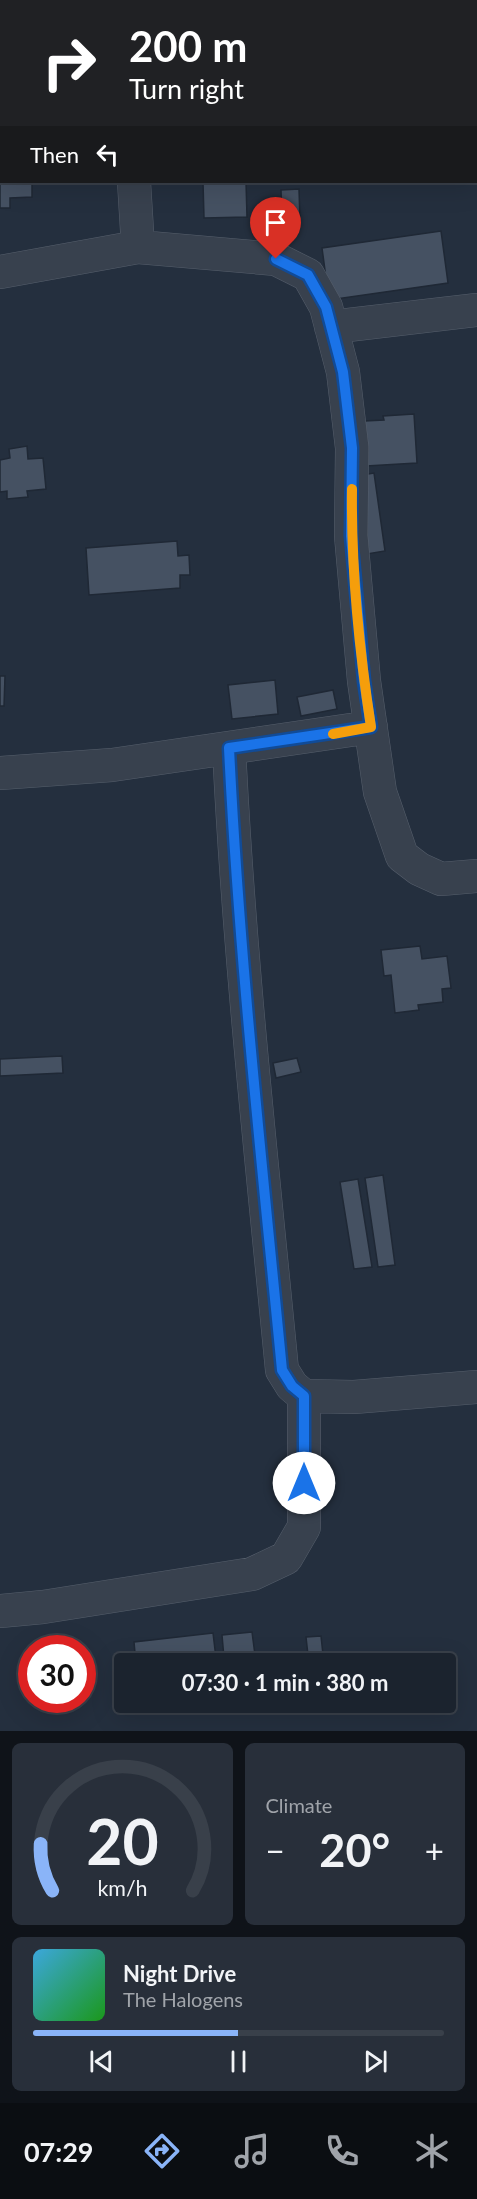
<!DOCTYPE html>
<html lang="en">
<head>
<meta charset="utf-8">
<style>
  :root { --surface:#1b232e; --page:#282f3a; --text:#f1f3f6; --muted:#a0a4aa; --line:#39404a; --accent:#8ab4f8 }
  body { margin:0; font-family:Lato,sans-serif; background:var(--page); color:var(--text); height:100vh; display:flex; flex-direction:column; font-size:22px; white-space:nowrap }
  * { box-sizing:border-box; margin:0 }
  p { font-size:20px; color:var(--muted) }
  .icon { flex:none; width:33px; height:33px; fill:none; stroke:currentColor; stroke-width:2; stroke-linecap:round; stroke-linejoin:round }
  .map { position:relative; height:1731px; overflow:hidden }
  .sheet { display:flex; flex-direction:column; gap:12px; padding:12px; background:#0f1319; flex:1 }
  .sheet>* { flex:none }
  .top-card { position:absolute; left:0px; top:0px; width:477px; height:183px; box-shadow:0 6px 24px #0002,0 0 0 2px var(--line); background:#202124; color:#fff; overflow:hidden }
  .speed { position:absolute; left:18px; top:1635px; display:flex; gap:12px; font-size:30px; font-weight:700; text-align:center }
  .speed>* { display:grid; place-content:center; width:78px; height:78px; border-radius:50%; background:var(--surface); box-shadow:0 6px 24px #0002,0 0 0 2px var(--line); line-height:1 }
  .speed .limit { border:9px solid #d22; background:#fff; color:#111 }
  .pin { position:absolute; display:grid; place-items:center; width:51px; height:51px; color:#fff; margin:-62px -26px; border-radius:50% 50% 50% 0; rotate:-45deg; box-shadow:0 0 6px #0007 }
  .pin .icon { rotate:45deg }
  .me { position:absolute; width:66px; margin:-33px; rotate:0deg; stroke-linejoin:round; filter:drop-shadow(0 0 4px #0008) }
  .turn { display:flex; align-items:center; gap:21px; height:126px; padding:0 30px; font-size:27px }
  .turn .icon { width:78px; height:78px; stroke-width:2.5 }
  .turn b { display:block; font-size:42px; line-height:51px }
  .then { display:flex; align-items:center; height:57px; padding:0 30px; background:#0003; gap:12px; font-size:22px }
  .big { font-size:45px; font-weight:700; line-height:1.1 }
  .sheet .tile { flex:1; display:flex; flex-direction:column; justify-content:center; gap:9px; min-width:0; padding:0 21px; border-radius:9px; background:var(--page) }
  .sheet .dial { align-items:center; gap:0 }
  .dial svg { height:156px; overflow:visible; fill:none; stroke:var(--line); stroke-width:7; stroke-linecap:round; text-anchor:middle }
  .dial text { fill:var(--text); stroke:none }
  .song { display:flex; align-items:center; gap:18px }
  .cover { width:72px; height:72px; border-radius:9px; background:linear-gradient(135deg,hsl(200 70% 55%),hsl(120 70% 35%)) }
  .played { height:6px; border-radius:3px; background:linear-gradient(90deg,var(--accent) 50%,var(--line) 50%) }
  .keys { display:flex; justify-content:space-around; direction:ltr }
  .heat { display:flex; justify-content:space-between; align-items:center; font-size:33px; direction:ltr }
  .sheet .tiles { flex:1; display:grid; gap:12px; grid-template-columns:1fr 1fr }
  .tile:last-child { grid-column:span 2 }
  .trip { position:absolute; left:114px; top:1653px; width:342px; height:60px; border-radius:6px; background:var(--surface); box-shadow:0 6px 24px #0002,0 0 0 2px var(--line); font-weight:700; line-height:60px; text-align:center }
  .tab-bar { display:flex; height:96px; justify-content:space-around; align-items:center; background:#0b0e12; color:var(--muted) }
  .tab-bar .icon { width:42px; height:42px }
  .tab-bar .active { color:var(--accent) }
  .tab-bar b { font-size:27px; color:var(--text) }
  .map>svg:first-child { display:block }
</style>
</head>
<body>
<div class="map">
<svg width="477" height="1731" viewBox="0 0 477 1731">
  <rect width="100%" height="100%" fill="#242f3e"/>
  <!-- building -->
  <path fill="#455162" stroke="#1f2835" stroke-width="1.5" d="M 0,170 L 2,182 L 32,182 L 32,197 L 10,198 L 10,208 L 0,208 Z
    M 203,182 L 246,182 L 247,217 L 204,218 Z
    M 299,189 L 300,221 L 282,222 L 281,190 Z
    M 441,231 L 448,283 L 329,300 L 322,248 Z
    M 414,414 L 417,463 L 366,466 L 364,421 L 384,420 L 383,416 Z
    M 27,446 L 28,459 L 43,458 L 46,489 L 27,491 L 28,497 L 7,499 L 7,491 L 0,492 L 0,460 L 10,458 L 9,449 Z
    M 374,473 L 385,551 L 367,554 L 356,476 Z
    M 177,541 L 178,556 L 189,555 L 190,575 L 180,575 L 180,588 L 89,595 L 86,548 Z
    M 0,676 L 5,676 L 4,706 L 0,706 Z
    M 275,680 L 278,714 L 232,719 L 228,685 Z
    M 333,690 L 337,709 L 301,716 L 297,697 Z
    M 420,946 L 422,959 L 447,956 L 451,988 L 442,989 L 443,1002 L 418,1005 L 419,1010 L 395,1013 L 391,975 L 384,976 L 381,950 Z
    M 62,1056 L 63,1073 L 0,1076 L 0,1059 Z
    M 297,1058 L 301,1072 L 276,1078 L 273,1063 Z
    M 383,1175 L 395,1265 L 378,1267 L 365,1178 Z
    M 358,1179 L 372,1267 L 354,1269 L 340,1182 Z
    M 252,1632 L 255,1655 L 224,1658 L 222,1635 Z
    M 213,1633 L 216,1658 L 166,1664 L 136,1664 L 134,1642 Z
    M 321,1636 L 324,1664 L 309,1664 L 306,1637 Z"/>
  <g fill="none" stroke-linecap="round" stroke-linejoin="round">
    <defs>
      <path id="minor" d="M 120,0 L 120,2
        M 476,60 L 477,60
        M 138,247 L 276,259 L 308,275 L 326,307 L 343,372 L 352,448 L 351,536 L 364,681 L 380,792 L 402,856 L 419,869 L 441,879 L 477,876
        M 0,272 L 138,247 L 134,182
        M 331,327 L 477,310
        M 229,748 C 239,956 262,1163 282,1370 L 292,1386 L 304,1396 L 354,1397 L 477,1387
        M 0,773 L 112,765 L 371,727
        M 0,1611 L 43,1607 L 252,1574 L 286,1558 L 304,1527 L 304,1396"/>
    </defs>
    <!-- minor casing -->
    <use href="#minor" stroke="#565f6c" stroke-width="34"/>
    <!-- minor -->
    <use href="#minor" stroke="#38414e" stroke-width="33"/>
  </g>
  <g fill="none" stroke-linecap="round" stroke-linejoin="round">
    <defs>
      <path id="route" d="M 276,259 L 308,275 L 326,307 L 343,372 L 352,448 L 351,536 L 364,681 L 371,727 L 229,748 C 239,956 262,1163 282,1370 L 292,1386 L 304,1396 L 304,1483"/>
    </defs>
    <!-- route casing -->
    <use href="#route" stroke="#114b97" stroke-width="15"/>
    <!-- route -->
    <use href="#route" stroke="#1a73e8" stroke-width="10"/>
    <!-- slow -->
    <path stroke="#f59e0b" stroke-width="10" d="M 333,734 L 371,727 C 359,649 351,568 352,489"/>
  </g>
</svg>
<div class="speed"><div class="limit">30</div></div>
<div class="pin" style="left:276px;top:259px;background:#d93025"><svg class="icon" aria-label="arrive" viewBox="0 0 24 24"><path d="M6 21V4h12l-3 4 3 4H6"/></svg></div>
<svg class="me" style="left:304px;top:1483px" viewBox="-20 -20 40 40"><circle r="19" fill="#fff"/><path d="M0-13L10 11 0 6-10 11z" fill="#1a73e8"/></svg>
<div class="trip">07:30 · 1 min · 380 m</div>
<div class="top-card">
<div class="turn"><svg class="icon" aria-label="right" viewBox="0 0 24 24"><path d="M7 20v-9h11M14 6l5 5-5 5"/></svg><div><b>200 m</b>Turn right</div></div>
<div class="then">Then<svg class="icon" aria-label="left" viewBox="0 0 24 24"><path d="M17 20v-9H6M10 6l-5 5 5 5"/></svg></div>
</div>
</div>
<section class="sheet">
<div class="tiles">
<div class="tile dial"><svg viewBox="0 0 100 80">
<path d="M14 69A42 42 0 1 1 86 69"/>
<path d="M14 69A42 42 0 0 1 8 45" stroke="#8ab4f8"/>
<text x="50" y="56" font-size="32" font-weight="700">20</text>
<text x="50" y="72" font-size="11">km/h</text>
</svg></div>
<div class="tile"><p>Climate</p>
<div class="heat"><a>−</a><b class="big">20°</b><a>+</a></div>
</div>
<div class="tile">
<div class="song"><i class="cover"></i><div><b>Night Drive</b><p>The Halogens</p></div></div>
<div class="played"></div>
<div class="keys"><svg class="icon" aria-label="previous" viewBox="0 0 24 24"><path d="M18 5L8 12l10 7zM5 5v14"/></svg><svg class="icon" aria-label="pause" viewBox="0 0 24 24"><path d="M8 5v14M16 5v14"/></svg><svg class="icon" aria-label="next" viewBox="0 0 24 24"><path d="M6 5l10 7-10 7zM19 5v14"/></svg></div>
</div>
</div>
</section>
<nav class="tab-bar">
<b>07:29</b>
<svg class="icon active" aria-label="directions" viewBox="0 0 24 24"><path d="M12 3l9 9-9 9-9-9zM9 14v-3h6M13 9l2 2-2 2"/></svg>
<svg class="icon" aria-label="music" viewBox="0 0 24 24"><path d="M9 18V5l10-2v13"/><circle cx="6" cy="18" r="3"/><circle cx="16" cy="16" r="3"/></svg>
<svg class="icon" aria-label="phone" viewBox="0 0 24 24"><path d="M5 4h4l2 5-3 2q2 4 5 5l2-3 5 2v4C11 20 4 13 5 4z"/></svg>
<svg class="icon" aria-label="climate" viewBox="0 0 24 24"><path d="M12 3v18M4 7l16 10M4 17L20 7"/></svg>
</nav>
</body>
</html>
